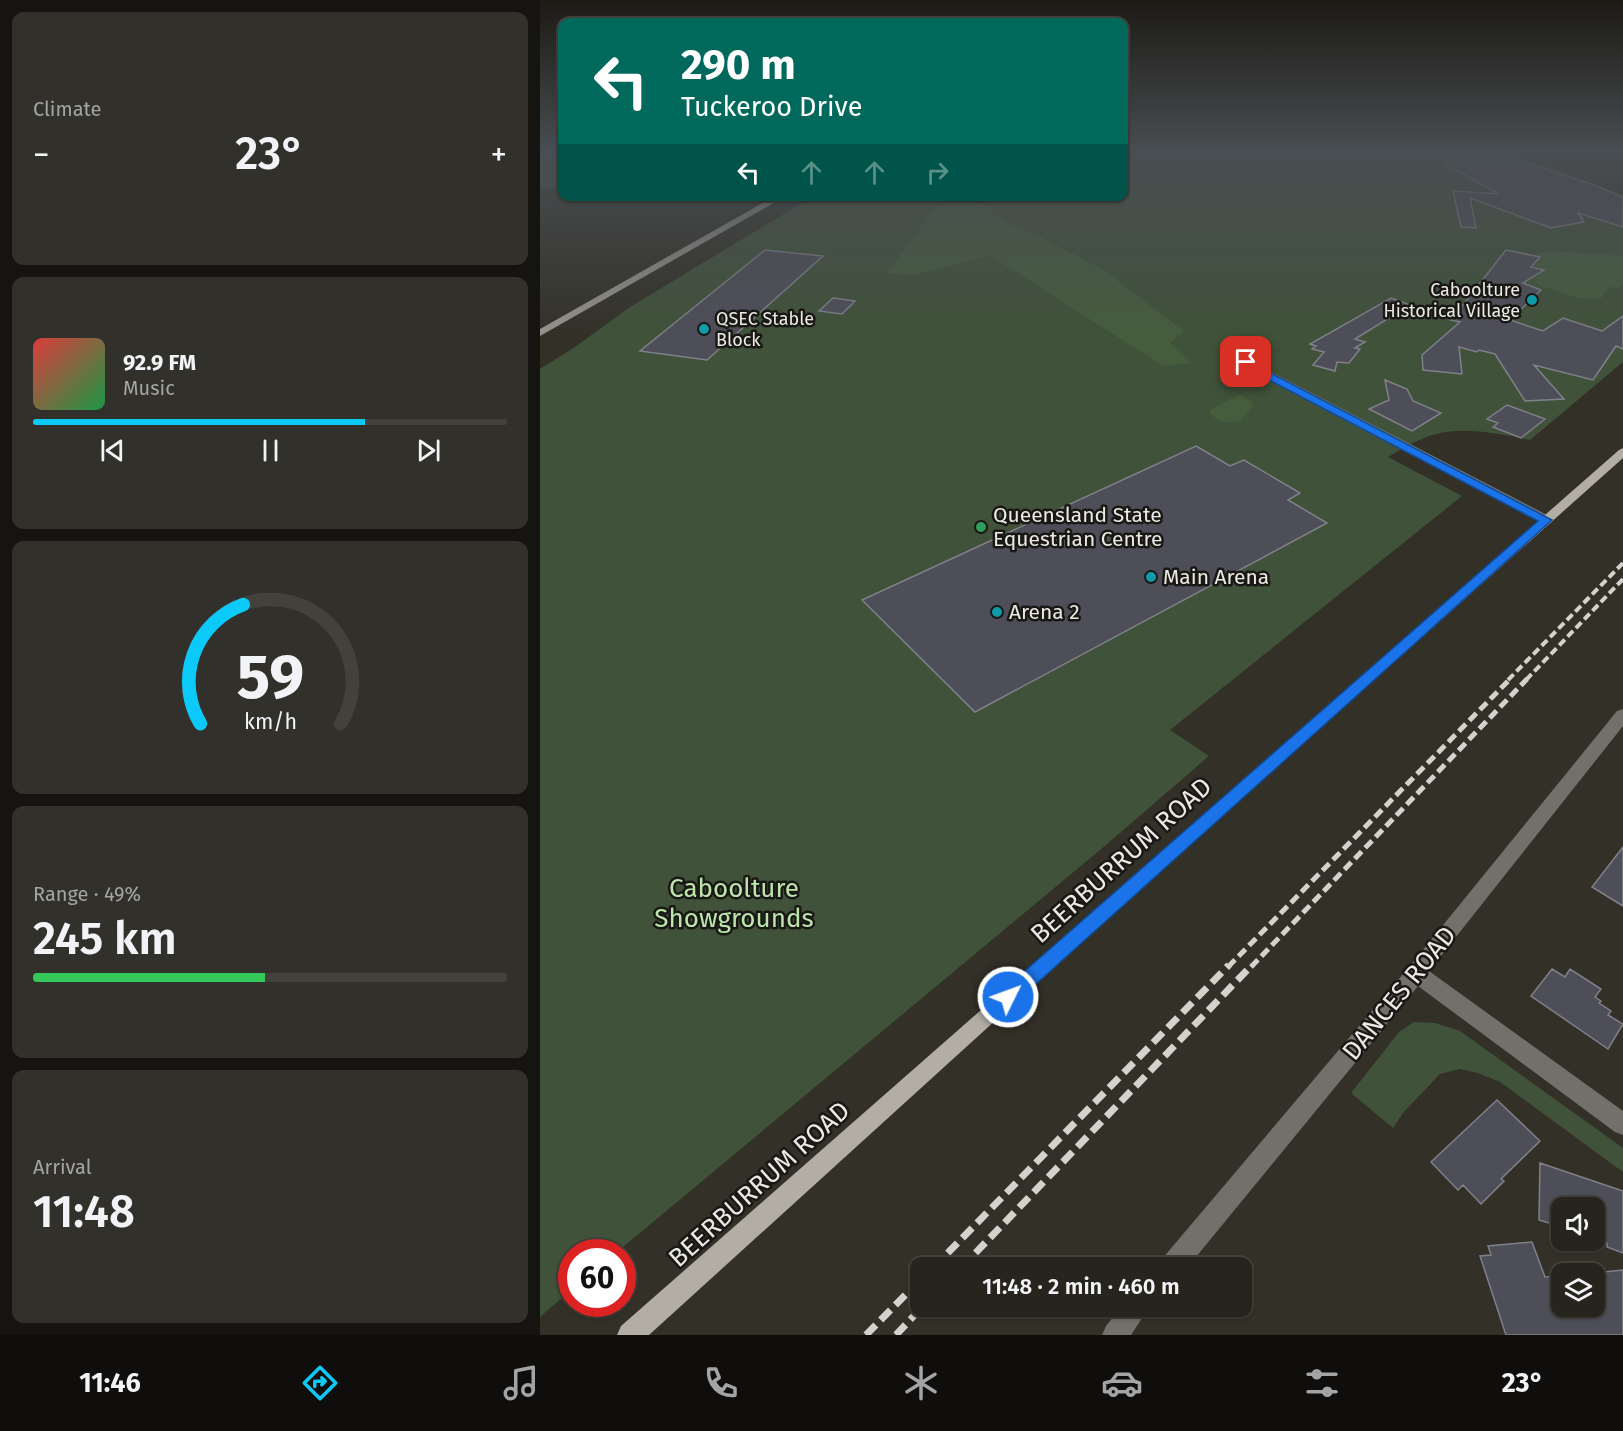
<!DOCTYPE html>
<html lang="en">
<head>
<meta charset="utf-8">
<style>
  :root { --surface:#26241d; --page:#32302a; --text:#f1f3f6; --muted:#a4a4a4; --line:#42413b; --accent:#0bcafa }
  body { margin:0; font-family:"Fira Sans",sans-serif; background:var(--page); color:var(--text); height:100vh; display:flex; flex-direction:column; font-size:22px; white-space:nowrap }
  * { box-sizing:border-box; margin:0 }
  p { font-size:20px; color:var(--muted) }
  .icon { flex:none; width:33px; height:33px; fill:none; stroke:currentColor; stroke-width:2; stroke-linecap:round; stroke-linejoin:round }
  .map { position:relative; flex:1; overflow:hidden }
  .side { display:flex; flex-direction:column; gap:12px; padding:12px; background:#151410; width:540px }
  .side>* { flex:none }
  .banner { position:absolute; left:18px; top:18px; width:570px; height:183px; border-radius:12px; box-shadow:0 2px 4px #0004,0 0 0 2px var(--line); background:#00695c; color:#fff; overflow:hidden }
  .buttons { position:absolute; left:1011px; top:1197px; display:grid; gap:12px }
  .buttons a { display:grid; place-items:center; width:54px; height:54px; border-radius:12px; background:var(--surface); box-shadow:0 2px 4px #0004,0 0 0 2px var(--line); font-size:30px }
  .speed { position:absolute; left:18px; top:1239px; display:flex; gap:12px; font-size:30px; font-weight:700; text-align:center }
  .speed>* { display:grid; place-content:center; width:78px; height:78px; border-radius:50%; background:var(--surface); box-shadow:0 2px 4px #0004,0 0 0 2px var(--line); line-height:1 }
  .speed .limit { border:9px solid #d22; background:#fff; color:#111 }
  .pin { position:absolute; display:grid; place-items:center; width:51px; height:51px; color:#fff; margin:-26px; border-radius:12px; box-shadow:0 3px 9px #0006 }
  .me { position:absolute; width:66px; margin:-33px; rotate:48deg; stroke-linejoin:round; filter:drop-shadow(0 0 4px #0008) }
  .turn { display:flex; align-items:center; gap:21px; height:126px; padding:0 24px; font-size:27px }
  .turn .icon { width:78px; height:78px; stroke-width:2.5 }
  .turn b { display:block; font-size:42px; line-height:51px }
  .lanes { display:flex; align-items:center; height:57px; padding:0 24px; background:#0003; justify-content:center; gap:30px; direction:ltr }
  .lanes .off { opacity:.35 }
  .big { font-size:45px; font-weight:600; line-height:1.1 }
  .side .tile { flex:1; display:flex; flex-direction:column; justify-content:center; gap:9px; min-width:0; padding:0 21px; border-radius:12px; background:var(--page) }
  .side .dial { align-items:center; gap:0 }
  .dial svg { height:156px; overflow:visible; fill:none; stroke:var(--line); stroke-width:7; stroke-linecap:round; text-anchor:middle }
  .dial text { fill:var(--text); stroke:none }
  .song { display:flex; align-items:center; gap:18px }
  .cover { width:72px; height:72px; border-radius:9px; background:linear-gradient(135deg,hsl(0 70% 55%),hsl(140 70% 35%)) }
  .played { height:6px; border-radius:3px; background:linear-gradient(90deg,var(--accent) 70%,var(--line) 70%) }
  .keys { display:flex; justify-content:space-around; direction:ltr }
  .heat { display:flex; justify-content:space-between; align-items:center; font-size:33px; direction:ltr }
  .charge { height:9px; border-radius:4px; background:linear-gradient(90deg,#34c759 49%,var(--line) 0) }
  .trip { position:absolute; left:370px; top:1257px; width:342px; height:60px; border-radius:12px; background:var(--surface); box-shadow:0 2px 4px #0004,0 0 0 2px var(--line); font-weight:600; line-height:60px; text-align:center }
  .dock { display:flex; height:96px; justify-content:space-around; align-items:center; background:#0f0e0c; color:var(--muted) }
  .dock .icon { width:42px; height:42px }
  .dock .current { color:var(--accent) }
  .dock b { font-size:27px; color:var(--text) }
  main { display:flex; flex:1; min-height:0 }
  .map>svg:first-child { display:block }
</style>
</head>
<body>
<main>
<section class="side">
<div class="tile"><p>Climate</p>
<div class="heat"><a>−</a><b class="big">23°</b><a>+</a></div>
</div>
<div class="tile">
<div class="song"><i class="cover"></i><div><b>92.9 FM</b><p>Music</p></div></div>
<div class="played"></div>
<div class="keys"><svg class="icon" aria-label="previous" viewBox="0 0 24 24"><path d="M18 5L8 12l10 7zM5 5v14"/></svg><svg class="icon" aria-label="pause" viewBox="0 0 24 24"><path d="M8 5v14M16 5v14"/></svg><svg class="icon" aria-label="next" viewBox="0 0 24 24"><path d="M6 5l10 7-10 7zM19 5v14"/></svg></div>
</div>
<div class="tile dial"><svg viewBox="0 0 100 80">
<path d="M14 69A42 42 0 1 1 86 69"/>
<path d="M14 69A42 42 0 0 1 36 8" stroke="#0bcafa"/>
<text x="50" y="56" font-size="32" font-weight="700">59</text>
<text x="50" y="72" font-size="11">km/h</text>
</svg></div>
<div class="tile"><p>Range · 49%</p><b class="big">245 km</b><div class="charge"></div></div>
<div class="tile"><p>Arrival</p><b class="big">11:48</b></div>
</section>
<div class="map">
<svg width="1083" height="1335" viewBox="0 0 1083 1335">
  <rect width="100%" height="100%" fill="#323027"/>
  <!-- green -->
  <path fill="#405239" d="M 0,152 L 22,152 L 22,185 L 11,189 L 0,187 Z
    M 584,152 L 964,152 L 1031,175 L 1083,196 L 1083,362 L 990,440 C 953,433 917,424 882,439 C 870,443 859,451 848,457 L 922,496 L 630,730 L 669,756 L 566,845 L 77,1252 L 32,1252 L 31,1290 L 0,1317 L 0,369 L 35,347 L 90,307 L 272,197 L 584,196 Z
    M 874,1022 L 895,1023 L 920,1031 L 1083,1148 L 1083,1172 L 960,1082 L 938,1073 L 920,1069 L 900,1074 L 863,1113 L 853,1128 L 811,1093 L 859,1032 Z"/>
  <!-- forest -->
  <path fill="#465d3d" d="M 417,196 L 425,197 L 443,204 L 468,224 L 497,235 L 562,269 L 644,331 L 630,343 L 650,363 L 623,366 L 451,256 L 374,275 L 347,273 L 390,215 Z
    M 1007,251 L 1083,256 L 1083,284 L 1079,287 L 1071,287 L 1063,293 L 1063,297 C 1041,303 1018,291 997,284 L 994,280 L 1004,269 L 993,266 L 1001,258 L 996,255 Z
    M 700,395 L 711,401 L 713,406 L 700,421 C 685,423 677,424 669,410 Z"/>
  <!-- building -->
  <path fill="#4e4e58" stroke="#80808b" stroke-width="1.5" d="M 934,152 L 952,152 L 1054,185 L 1083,197 L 1083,227 L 1038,213 L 1044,222 L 1011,228 L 930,198 L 936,228 L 921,227 L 913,191 L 959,194 L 905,164 L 936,157 Z
    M 225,250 L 283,256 L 167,360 L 100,351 Z
    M 966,250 L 1000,257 L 991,267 L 1004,270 L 983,283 L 1001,290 L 970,320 L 1003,331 L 1023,318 L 1062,331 L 1083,316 L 1083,349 L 1076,346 L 1053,380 L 994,365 L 1024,399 L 985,401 L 955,354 L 939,350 L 937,352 L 919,347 L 922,374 L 883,370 L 882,355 L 920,322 L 911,320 Z
    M 293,298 L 315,301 L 302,314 L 279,311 Z
    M 851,298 L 870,305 L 815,339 L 825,342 L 815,348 L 820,349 L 809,363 L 797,362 L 795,371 L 773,365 L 784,352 L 772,349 L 776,346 L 770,344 Z
    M 845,380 L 867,389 L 873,401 L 901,413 L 872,431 L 829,409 L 849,400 Z
    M 967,405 L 1005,419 L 981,438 L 953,427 L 958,423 L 947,419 Z
    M 656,446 L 690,466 L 704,460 L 760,493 L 748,500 L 787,523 L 435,712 L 322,600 Z
    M 1083,847 L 1083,906 L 1052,887 Z
    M 1012,969 L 1025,977 L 1030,969 L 1061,989 L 1055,997 L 1061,1001 L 1059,1003 L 1071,1011 L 1068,1015 L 1083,1024 L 1068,1049 L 991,996 Z
    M 957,1100 L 1000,1141 L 961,1179 L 964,1181 L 941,1204 L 923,1185 L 918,1190 L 891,1162 Z
    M 1000,1163 L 1083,1191 L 1083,1253 L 1067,1247 L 1067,1243 L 1054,1239 L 1054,1208 L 1022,1208 L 1022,1227 L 999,1220 Z
    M 992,1242 L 1005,1277 L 1022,1276 L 1022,1306 L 1054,1306 L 1054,1273 L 1083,1270 L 1083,1335 L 966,1335 L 940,1256 L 951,1255 L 948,1246 Z"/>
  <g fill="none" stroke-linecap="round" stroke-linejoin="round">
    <!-- minor -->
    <path fill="#72706b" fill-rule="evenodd" d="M 706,359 L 1011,517 L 1012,520 L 1011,523 L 1001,523 L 711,371 L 701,362 Z
      M 1083,709 L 1083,726 L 889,971 L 1083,1111 L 1083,1135 L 1075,1132 L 878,986 L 647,1268 L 619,1268 L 622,1259 L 869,967 L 1077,711 Z
      M 582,1306 L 610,1306 L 591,1335 L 562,1335 L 566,1326 Z"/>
    <!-- secondary -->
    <path fill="#97938c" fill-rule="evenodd" d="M 235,196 L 246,196 L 0,336 L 0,329 Z"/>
    <!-- primary -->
    <path fill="#b3aea5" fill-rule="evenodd" d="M 1083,448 L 1083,458 L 598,891 L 109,1335 L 77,1335 L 81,1326 L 1079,450 Z"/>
    <!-- rail-far2 -->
    <path stroke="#d3d2cc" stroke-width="4" stroke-dasharray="8 4" stroke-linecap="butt" d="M 968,680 L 1083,563
      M 986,680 L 1083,579"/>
    <!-- rail-far1 -->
    <path stroke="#d3d2cc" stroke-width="5" stroke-dasharray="10 5" stroke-linecap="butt" d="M 688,967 L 970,679
      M 711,967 L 987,679"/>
    <!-- rail -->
    <path stroke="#d3d2cc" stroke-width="7" stroke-dasharray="14 7" stroke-linecap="butt" d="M 393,1268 L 689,965
      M 421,1268 L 712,965
      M 326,1335 L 381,1279
      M 356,1335 L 383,1306"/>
  </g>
  <!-- sky -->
  <linearGradient id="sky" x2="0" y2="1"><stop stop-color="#1c1a15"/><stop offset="0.45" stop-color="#494e52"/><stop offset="1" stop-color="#494e52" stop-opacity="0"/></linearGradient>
  <rect width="1083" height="339" fill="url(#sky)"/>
  <!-- route -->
  <path fill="#1a73e8" stroke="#114b97" stroke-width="1.5" d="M 703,360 L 709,360 L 719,367 L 1012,520 L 475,1003 L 468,1005 L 462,1003 L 459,997 L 462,991 L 998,521 L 712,371 L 703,364 Z"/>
  <!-- markers -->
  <g fill="#0f9aa8" stroke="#191814" stroke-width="2">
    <circle cx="992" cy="300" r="6"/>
    <circle cx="164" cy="329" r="6"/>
    <circle cx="611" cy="577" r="6"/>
    <circle cx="457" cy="612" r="6"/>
  </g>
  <circle fill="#2e9e5b" stroke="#191814" stroke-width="2" cx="441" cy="527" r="6"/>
  <g text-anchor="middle" stroke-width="5" stroke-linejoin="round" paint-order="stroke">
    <!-- far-poi labels -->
    <g font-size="18" fill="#eae9e3" stroke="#191814" text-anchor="end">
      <text x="980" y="296">Caboolture<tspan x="980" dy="21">Historical Village</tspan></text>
      <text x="176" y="325" text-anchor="start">QSEC Stable<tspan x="176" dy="21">Block</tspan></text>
    </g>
    <!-- poi labels -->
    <g font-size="21" fill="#eae9e3" stroke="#191814" text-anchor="start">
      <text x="453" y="522">Queensland State<tspan x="453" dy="24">Equestrian Centre</tspan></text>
      <text x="623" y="584">Main Arena</text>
      <text x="469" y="619">Arena 2</text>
    </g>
    <!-- near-street labels -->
    <g font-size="26" fill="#eae9e3" stroke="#191814">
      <text transform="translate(581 860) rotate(-42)" y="9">BEERBURRUM ROAD</text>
      <text transform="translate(859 993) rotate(-51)" y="9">DANCES ROAD</text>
      <text transform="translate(219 1184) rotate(-42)" y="9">BEERBURRUM ROAD</text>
    </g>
    <!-- near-park labels -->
    <g font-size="26" fill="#bce5ac" stroke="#191814">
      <text x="194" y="897">Caboolture<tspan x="194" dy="30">Showgrounds</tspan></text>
    </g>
  </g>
</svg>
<div class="buttons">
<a><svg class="icon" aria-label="sound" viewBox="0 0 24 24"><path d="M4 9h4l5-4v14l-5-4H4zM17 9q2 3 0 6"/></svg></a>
<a><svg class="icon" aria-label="layers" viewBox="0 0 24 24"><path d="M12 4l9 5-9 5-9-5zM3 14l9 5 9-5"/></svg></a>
</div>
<div class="speed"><div class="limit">60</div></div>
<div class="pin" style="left:706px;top:362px;background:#d93025"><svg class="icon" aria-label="arrive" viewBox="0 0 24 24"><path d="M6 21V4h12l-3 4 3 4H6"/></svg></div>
<svg class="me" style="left:468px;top:997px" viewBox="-20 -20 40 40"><circle r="17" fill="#1a73e8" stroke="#fff" stroke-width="3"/><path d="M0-11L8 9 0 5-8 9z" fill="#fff"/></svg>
<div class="trip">11:48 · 2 min · 460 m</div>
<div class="banner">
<div class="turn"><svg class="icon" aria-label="left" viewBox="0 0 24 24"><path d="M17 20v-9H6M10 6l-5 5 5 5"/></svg><div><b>290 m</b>Tuckeroo Drive</div></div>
<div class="lanes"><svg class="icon" aria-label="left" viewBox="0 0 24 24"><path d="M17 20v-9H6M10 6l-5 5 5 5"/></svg><svg class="icon off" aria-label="ahead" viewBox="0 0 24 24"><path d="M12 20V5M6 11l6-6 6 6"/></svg><svg class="icon off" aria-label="ahead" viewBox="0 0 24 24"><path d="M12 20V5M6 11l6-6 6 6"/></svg><svg class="icon off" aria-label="right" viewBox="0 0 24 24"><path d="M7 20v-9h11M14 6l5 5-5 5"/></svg></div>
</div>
</div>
</main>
<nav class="dock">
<b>11:46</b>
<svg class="icon current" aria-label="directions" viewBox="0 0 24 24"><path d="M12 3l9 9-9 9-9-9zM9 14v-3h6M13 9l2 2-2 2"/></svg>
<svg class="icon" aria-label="music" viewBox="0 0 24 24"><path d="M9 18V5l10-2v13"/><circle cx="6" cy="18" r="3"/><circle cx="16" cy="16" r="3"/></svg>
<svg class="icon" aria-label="phone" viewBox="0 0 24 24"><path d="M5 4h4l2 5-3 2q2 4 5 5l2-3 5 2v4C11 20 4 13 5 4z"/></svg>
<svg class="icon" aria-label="climate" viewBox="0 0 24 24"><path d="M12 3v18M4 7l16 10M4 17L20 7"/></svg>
<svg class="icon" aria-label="car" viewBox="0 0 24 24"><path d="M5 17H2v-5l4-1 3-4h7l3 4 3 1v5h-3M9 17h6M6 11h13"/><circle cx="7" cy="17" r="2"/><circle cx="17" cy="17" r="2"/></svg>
<svg class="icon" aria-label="filters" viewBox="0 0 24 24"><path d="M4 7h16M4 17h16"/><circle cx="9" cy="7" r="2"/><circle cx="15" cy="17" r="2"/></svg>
<b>23°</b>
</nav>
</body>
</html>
